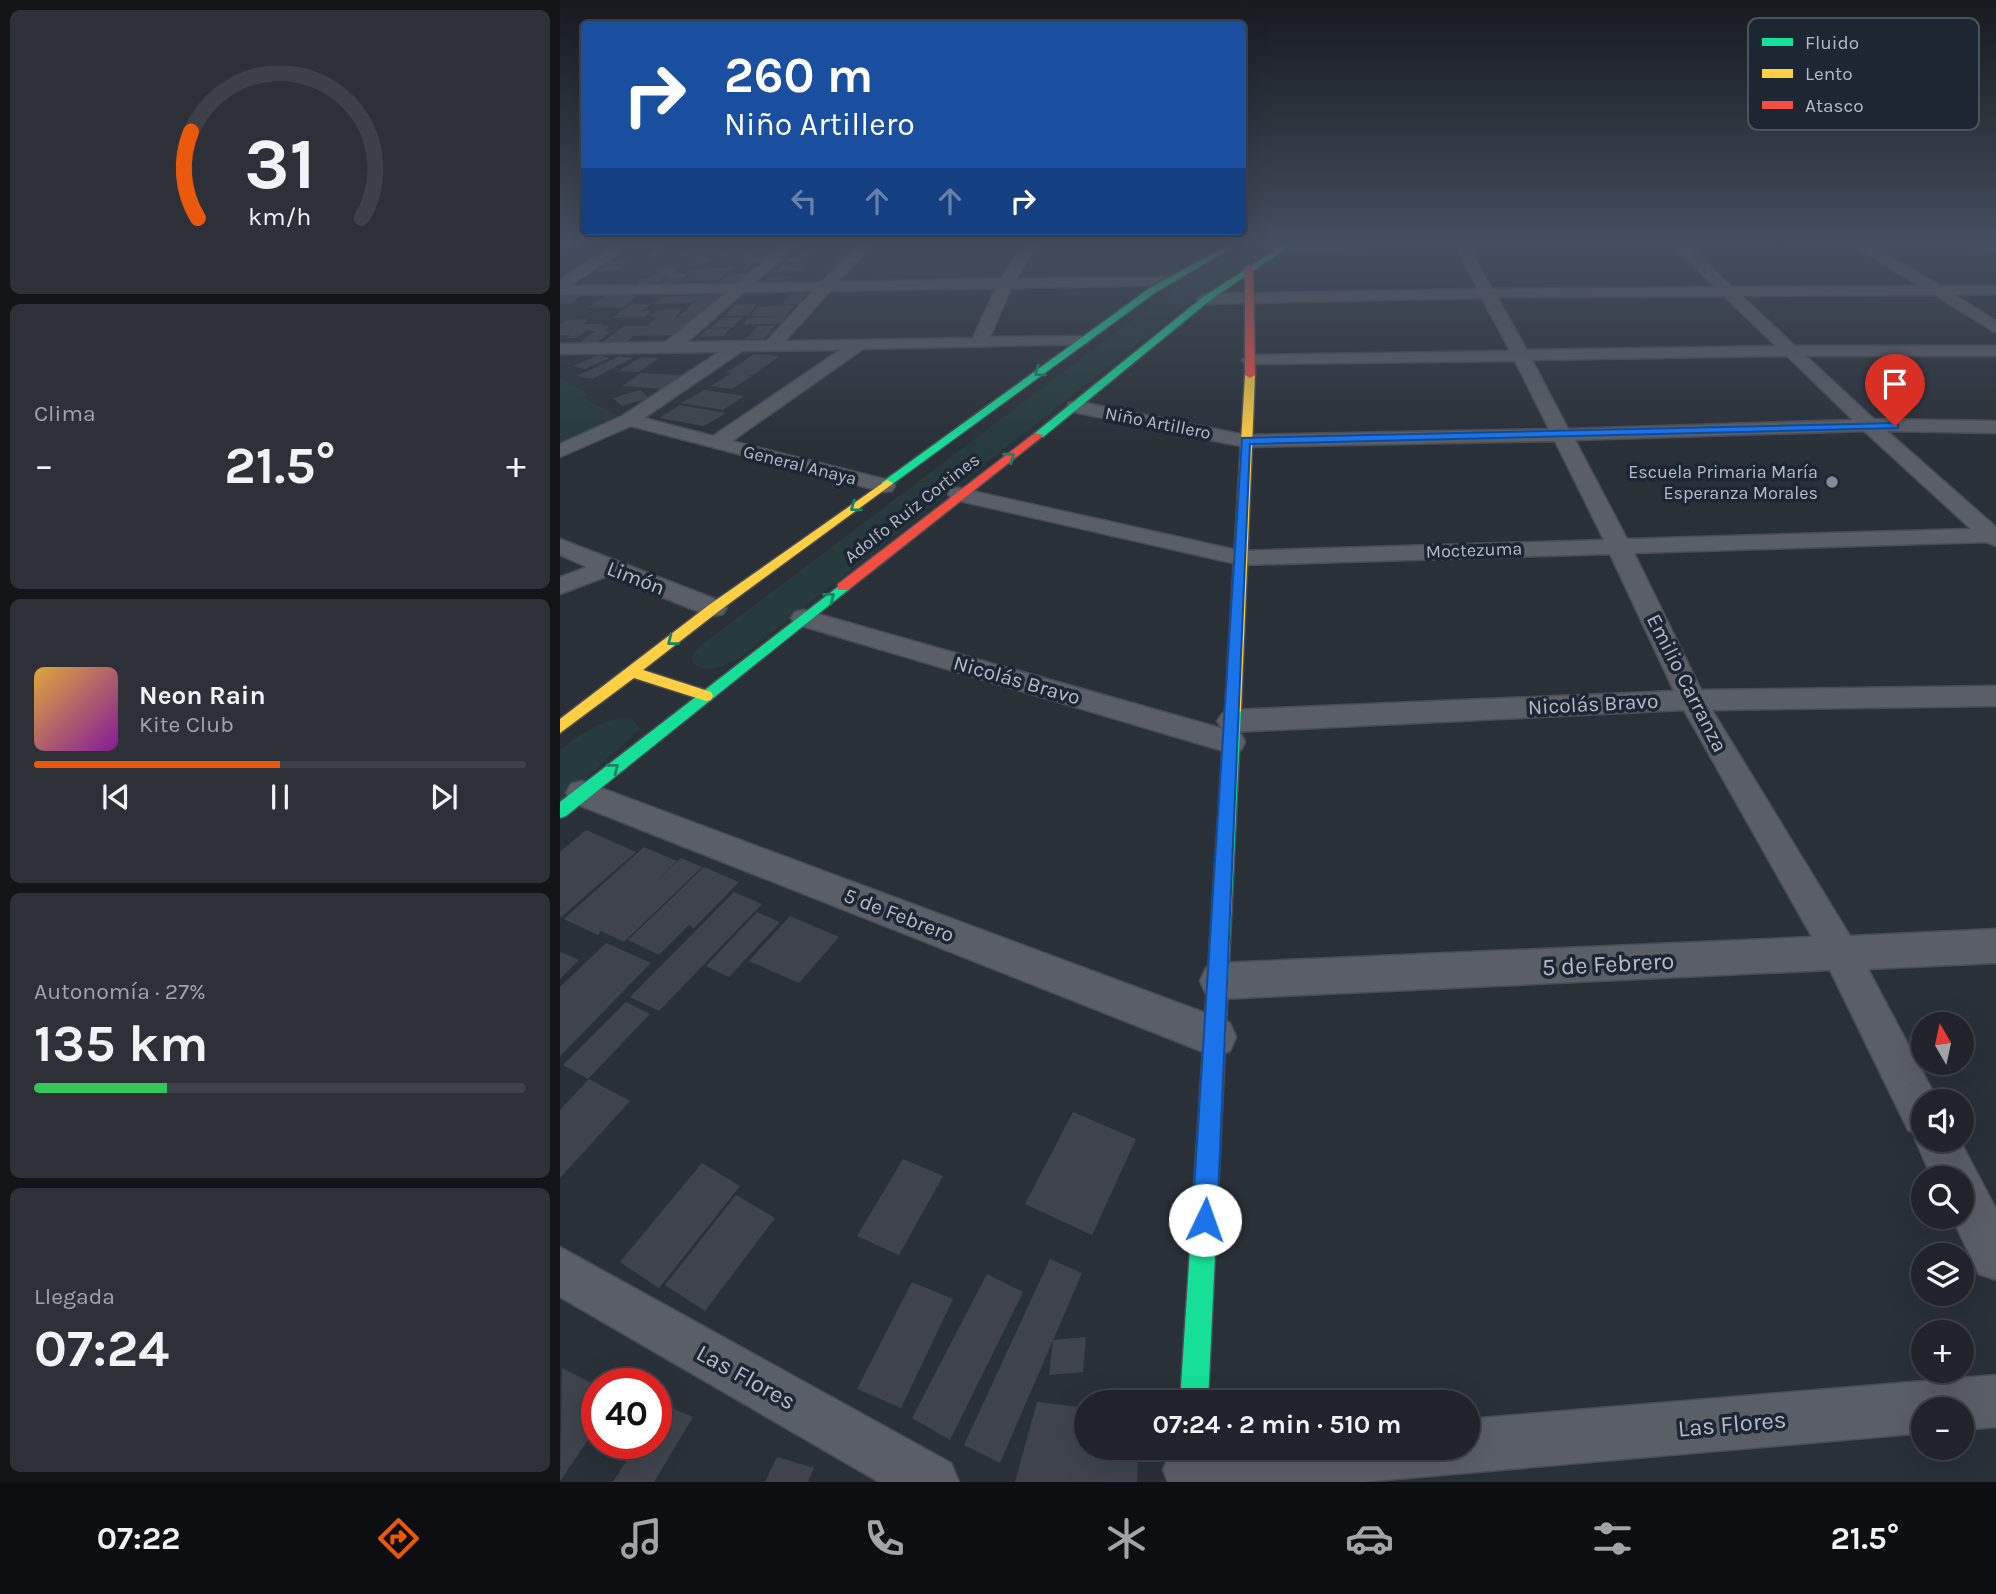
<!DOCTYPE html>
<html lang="es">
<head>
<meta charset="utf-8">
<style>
  :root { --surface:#20242a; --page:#2d3036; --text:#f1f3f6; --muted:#a2a4a8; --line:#3d4147; --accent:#ea580c }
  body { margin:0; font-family:Karla,sans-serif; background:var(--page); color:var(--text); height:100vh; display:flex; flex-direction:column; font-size:26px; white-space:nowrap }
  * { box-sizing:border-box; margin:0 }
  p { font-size:23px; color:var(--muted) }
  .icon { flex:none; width:38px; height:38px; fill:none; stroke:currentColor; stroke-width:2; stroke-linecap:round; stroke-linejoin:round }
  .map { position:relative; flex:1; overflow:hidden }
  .side { display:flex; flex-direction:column; gap:10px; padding:10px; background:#121417; width:560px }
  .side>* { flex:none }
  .guide { position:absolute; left:21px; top:21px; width:665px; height:214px; border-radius:7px; box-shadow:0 7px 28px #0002,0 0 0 2px var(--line); background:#1a4fa0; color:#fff; overflow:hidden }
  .needle { width:46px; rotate:351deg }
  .fabs { position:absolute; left:1351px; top:1012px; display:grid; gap:14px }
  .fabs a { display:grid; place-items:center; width:63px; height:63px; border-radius:50%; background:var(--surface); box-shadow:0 7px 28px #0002,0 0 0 2px var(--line); font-size:35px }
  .speed { position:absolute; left:21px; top:1368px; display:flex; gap:14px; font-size:35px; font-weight:700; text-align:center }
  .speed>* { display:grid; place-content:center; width:91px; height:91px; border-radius:50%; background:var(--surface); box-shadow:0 7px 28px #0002,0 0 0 2px var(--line); line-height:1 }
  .speed .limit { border:10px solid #d22; background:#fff; color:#111 }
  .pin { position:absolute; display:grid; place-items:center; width:60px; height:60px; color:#fff; margin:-72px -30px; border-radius:50% 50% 50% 0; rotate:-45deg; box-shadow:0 0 7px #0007 }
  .pin .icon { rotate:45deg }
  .me { position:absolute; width:77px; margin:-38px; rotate:3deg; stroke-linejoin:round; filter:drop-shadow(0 0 5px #0008) }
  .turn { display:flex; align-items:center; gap:24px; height:147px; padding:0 28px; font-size:32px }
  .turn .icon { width:91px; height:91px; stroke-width:2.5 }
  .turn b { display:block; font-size:49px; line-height:60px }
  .lanes { display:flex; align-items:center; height:66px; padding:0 28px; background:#0003; justify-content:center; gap:35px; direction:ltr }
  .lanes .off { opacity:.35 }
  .big { font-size:52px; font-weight:700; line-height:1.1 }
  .side .card { flex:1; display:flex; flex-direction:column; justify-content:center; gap:10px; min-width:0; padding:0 24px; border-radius:10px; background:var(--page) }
  .side .dial { align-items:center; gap:0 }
  .dial svg { height:182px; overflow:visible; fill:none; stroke:var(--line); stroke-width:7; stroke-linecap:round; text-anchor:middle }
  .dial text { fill:var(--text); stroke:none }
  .song { display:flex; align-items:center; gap:21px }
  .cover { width:84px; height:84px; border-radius:10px; background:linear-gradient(135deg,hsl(40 70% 55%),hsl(290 70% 35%)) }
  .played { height:7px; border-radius:4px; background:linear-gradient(90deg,var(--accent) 50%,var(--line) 50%) }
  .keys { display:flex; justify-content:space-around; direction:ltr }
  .heat { display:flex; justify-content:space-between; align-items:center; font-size:38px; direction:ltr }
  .charge { height:10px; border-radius:5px; background:linear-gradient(90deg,#34c759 27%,var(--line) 0) }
  .trip { position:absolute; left:514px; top:1390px; width:406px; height:70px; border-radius:35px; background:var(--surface); box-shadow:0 7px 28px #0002,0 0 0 2px var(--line); font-weight:700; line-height:70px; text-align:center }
  .menu { display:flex; height:112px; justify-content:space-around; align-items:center; background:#0d0e11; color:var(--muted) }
  .menu .icon { width:49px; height:49px }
  .menu .on { color:var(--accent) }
  .menu b { font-size:32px; color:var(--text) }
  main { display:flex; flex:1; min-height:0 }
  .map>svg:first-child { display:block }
</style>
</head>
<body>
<main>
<section class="side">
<div class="card dial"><svg viewBox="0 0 100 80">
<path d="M14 69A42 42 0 1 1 86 69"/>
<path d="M14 69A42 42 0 0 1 11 31" stroke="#ea580c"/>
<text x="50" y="56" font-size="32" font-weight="700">31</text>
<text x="50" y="72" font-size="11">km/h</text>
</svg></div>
<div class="card"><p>Clima</p>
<div class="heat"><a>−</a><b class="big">21.5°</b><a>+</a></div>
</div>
<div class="card">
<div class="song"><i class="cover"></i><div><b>Neon Rain</b><p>Kite Club</p></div></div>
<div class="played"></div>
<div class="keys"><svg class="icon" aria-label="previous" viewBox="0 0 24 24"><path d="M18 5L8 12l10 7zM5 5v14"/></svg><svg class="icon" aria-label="pause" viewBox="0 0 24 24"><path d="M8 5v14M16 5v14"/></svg><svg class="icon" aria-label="next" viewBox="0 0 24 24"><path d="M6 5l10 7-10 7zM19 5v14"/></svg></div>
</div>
<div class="card"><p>Autonomía · 27%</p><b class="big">135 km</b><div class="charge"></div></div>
<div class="card"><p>Llegada</p><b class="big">07:24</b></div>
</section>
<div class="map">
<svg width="1436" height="1482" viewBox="0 0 1436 1482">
  <rect width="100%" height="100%" fill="#2a3038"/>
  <!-- green -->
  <path fill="#273a3e" d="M 669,262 L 679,265 L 679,269 L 648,288 L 177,660 C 164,666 136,678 131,657 L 140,646 L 611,291 L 654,264 Z
    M 0,378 L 28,394 L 22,397 L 63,419 L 0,447 Z
    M 63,718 L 72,719 L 80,729 L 0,802 L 0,750 C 20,735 37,721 63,718 Z"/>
  <!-- building -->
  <path fill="#3f444c" d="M 221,245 L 202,263 L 180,264 L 188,257 L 181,257 L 191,247 Z
    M 132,246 L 146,246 L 132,256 L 118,256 Z
    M 150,246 L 161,246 L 156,249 L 162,249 L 143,265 L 125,265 Z
    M 96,247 L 112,247 L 101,257 L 86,257 Z
    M 165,249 L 183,249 L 173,258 L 155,258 Z
    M 255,252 L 242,262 L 225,262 L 237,253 Z
    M 72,261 L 58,270 L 36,271 L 51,262 Z
    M 247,263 L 240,271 L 215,272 L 222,264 Z
    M 121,266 L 113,274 L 129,273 L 115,285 L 99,286 L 110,277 L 105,277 L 99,282 L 77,284 L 82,278 L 89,278 L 103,267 Z
    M 173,267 L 159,280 L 122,282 L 135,270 Z
    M 169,274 L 189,274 L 174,285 L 157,285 Z
    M 230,276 L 222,284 L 199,284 L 207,277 Z
    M 246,293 L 239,304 L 223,304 L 230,294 Z
    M 162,294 L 118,335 L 74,336 L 82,329 L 62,345 L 39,345 L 64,326 L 87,326 L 97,317 L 89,317 L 98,310 L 123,309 L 114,317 L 118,317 L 116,318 L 133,318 L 118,317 L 142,295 Z
    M 22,295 L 10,304 L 0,304 L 0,296 Z
    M 140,295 L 132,302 L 93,304 L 102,297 Z
    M 45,296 L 77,296 L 62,307 L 29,307 Z
    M 71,304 L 91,304 L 81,311 L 92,311 L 85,317 L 53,318 Z
    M 197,304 L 188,315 L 165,316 L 175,305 Z
    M 234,305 L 222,323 L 183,325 L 188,318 L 224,316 L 190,316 L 198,307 Z
    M 182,317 L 173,327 L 151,328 L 161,318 Z
    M 29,319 L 23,324 L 44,324 L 41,326 L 50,326 L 43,331 L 51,331 L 36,343 L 18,344 L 35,331 L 25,331 L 16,338 L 6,338 L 10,335 L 0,335 L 0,325 L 6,320 Z
    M 198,326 L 215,326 L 204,339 L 186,339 Z
    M 170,328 L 164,336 L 140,337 L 147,329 Z
    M 194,354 L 220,356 L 193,375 L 184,374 L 192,376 L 172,389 L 151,386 L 172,373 L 166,373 Z
    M 38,355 L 50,358 L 25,369 L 13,366 Z
    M 59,356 L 73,358 L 32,379 L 17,376 Z
    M 81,357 L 99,358 L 79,372 L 59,371 Z
    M 81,373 L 123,375 L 104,389 L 62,386 Z
    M 80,390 L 89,398 L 62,406 L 53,398 Z
    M 144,390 L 184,396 L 163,410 L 121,403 Z
    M 120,405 L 166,413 L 144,426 L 99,418 Z
    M 26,830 L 76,852 L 0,918 L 0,852 Z
    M 84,847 L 117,861 L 90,887 L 121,858 L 142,867 L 64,942 L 41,931 L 38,935 L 4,919 Z
    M 144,867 L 179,882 L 134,928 L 129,925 L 99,955 L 68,940 Z
    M 174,892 L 202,904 L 99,1011 L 70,997 Z
    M 197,912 L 220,922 L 169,977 L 146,966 Z
    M 230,916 L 279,937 L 239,983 L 189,961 Z
    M 46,943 L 91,963 L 0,1056 L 0,987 Z
    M 0,952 L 19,960 L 0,979 Z
    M 66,1002 L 90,1014 L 28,1079 L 3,1065 Z
    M 29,1079 L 70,1101 L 0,1178 L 0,1110 Z
    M 513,1112 L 576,1139 L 532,1235 L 465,1204 Z
    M 343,1159 L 383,1176 L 339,1255 L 297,1236 Z
    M 142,1163 L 180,1186 L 99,1288 L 60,1262 Z
    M 176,1195 L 215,1218 L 145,1311 L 105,1285 Z
    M 490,1259 L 522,1273 L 440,1463 L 404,1445 Z
    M 427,1274 L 463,1292 L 390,1440 L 352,1418 Z
    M 352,1282 L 393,1299 L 341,1408 L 297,1389 Z
    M 526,1337 L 523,1372 L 489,1375 L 493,1340 Z
    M 2,1368 L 37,1386 L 37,1427 L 0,1481 Z
    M 477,1402 L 527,1408 L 527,1447 L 578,1447 L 577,1482 L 455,1482 Z
    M 102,1404 L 133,1417 L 94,1482 L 53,1482 L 77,1444 L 96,1444 L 96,1413 Z
    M 217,1457 L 254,1468 L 248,1482 L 205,1482 Z"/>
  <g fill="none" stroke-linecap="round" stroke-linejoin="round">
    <defs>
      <path id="street" d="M 0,242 L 112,242 L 105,246 L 70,246 L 9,286 L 176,284 L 227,242 L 241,242 L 194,283 L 262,282 L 300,242 L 314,242 L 278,282 L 441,279 L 466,242 L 479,242 L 456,279 L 609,277 L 616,281 L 609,285 L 451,288 L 430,337 L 521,336 L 529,341 L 527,344 L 303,349 L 172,441 L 332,481 L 335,486 L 332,491 L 324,492 L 71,426 L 0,457 L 0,444 L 62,416 L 159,352 L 0,354 L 0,344 L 106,342 L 166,293 L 0,295 L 0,280 L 52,246 L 0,247 ZM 436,288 L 413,338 L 225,341 L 270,291 ZM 253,291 L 207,341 L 127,342 L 184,292 ZM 280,350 L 153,436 L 84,418 L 182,351 Z
        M 723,242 L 1157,242 L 1151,246 L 1128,246 L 1172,287 L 1360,286 L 1287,242 L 1436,242 L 1436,249 L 1311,246 L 1381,286 L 1436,286 L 1436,294 L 1395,295 L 1436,321 L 1436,333 L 1375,295 L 1182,296 L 1235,346 L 1436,346 L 1436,356 L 1246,356 L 1314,419 L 1436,421 L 1436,433 L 1327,431 L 1436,527 L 1436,546 L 1426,542 L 1074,553 L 1141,690 L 1436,686 L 1436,706 L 1152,710 L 1290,936 L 1436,929 L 1436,963 L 1308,969 L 1378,1101 L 1363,1101 L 1363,1139 L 1399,1139 L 1436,1209 L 1436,1280 L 1419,1274 L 1391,1216 L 1402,1216 L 1402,1178 L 1372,1178 L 1355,1139 L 1357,1134 L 1348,1130 L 1270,970 L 659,999 L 646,994 L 640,981 L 646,968 L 659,963 L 1252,937 L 1124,710 L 672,732 L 681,734 L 685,742 L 681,750 L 670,753 L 235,624 L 231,618 L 235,612 L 244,610 L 667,730 L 662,728 L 657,721 L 662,714 L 672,710 L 1114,691 L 1050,554 L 681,565 L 391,499 L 388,494 L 391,489 L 399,488 L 681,551 L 1044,540 L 995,441 L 685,447 L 509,411 L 507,407 L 509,403 L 516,401 L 685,435 L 989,429 L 955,361 L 685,364 L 682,360 L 691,355 L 950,351 L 922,298 L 644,304 L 636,299 L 644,294 L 918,289 L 896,248 L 718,249 L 716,246 ZM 1113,246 L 1155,287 L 932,289 L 909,248 ZM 1164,296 L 1216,346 L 967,350 L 937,297 ZM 1227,356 L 1293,420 L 1008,429 L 972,360 ZM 1304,431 L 1411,529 L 1067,539 L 1015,440 Z
        M 0,539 L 163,602 L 167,608 L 163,614 L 154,616 L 145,614 L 48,576 L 0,594 L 0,577 L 27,567 L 0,555 Z
        M 22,781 L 656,1017 L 670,1023 L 676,1037 L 670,1051 L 656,1057 L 11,802 L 6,793 L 11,784 Z
        M 0,1247 L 391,1463 L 399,1482 L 319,1482 L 0,1297 Z
        M 1436,1375 L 1436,1427 L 1402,1430 L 1402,1409 L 1363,1409 L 1363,1433 L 802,1482 L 608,1482 L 603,1470 L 611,1451 L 620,1447 L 908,1447 L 908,1419 Z"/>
      <path id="fast" d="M 675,242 L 682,242 L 596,292 L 331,485 L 321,483 L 590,288 Z
        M 728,242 L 735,242 L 649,301 L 483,437 L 475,437 L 475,433 L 643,297 Z
        M 283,583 L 290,587 L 288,590 L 6,816 L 0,818 L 0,802 Z
        M 673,706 L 681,711 L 648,1402 L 620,1402 L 665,711 Z"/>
      <path id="slow" d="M 690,372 L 695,375 L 681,711 L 673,716 L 665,711 L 685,375 Z
        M 327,480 L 333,483 L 331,485 L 159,611 L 83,670 L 151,692 L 153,696 L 151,700 L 146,701 L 74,678 L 0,733 L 0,719 L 149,605 Z"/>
      <path id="jam" d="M 689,265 L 693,267 L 695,375 L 690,378 L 685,375 L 685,267 Z
        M 475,433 L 484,435 L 288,590 L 278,590 L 278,584 Z"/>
    </defs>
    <!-- street casing -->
    <use href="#street" stroke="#484c55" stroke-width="3"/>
    <!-- fast casing -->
    <use href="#fast" stroke="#484c55" stroke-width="3"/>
    <!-- slow casing -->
    <use href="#slow" stroke="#484c55" stroke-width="3"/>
    <!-- jam casing -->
    <use href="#jam" stroke="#484c55" stroke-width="3"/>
    <!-- street -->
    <use href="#street" fill="#5a5e66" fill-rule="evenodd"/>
    <!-- fast -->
    <use href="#fast" fill="#16e098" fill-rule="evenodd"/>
    <!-- slow -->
    <use href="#slow" fill="#ffcf43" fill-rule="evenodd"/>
    <!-- jam -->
    <use href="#jam" fill="#f24e42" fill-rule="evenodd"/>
  </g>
  <!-- one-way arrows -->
  <defs><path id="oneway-chevron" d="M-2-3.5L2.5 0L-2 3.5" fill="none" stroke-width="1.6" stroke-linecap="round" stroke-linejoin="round" transform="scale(1.75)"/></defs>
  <g stroke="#1a8366">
    <use href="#oneway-chevron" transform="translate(479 372) rotate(144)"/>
    <use href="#oneway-chevron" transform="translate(450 457) rotate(-37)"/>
    <use href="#oneway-chevron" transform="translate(295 507) rotate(144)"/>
    <use href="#oneway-chevron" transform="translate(270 597) rotate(-38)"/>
    <use href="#oneway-chevron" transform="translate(112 641) rotate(142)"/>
    <use href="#oneway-chevron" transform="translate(54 768) rotate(-38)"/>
  </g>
  <!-- sky -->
  <linearGradient id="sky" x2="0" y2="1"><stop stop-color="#171a1f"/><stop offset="0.54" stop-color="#444e5e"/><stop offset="1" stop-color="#444e5e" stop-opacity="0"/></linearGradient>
  <rect width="1436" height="449" fill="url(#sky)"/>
  <!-- route -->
  <path fill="#1a73e8" stroke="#114b97" stroke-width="2" d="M 1335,423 L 1338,424 L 1338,428 L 690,444 L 657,1220 L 653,1228 L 645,1232 L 636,1228 L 632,1220 L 682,438 Z"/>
  <!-- markers -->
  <circle fill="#848b96" stroke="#1d2633" stroke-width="2.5" cx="1272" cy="482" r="7"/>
  <g text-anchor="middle" stroke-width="7" stroke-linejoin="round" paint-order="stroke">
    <!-- far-street labels -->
    <g font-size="18" fill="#b4bcc9" stroke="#1d2633">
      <text transform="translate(598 423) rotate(11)" y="6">Niño Artillero</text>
      <text transform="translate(240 465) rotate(14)" y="6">General Anaya</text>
      <text transform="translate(352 508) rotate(-38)" y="6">Adolfo Ruiz Cortines</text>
      <text transform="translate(914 550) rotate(-2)" y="6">Moctezuma</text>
    </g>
    <!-- far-poi labels -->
    <g font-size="18" fill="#b4bcc9" stroke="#1d2633" text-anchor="end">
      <text x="1258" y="478">Escuela Primaria María<tspan x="1258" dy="21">Esperanza Morales</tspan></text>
    </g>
    <!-- street labels -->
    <g font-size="21" fill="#b4bcc9" stroke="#1d2633">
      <text transform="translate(76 578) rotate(21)" y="7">Limón</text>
      <text transform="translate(457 680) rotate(16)" y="7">Nicolás Bravo</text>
      <text transform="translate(1127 683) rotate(63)" y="7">Emilio Carranza</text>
      <text transform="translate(1033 704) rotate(-3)" y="7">Nicolás Bravo</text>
      <text transform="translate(339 915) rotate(21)" y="7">5 de Febrero</text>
    </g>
    <!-- near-street labels -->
    <g font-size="24" fill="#b4bcc9" stroke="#1d2633">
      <text transform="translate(1048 964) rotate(-3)" y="8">5 de Febrero</text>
      <text transform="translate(186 1377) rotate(29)" y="8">Las Flores</text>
      <text transform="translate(1172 1424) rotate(-5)" y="8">Las Flores</text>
    </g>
  </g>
  <!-- legend -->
  <rect x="1188" y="18" width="231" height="112" rx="10" fill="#1d2633" stroke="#4a5360" stroke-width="2"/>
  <rect x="1202" y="38" width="31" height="8" fill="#16e098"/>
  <rect x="1202" y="69" width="31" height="9" fill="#ffcf43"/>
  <rect x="1202" y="101" width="31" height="8" fill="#f24e42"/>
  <g font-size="19" fill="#b4bcc9">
    <text x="1245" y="49">Fluido</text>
    <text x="1245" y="80">Lento</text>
    <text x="1245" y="112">Atasco</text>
  </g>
</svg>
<div class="fabs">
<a><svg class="needle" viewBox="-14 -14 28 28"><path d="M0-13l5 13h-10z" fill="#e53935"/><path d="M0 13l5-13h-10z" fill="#a2a4a8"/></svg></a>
<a><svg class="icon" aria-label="sound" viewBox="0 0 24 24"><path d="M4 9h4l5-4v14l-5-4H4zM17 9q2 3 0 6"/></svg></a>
<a><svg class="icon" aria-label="search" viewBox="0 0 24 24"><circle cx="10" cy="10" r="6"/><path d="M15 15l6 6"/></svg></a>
<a><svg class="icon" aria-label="layers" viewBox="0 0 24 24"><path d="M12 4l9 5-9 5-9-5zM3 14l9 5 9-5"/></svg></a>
<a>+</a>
<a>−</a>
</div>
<div class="speed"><div class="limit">40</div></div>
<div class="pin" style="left:1335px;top:426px;background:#d93025"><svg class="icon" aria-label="arrive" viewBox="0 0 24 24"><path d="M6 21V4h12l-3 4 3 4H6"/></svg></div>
<svg class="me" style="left:645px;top:1220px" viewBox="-20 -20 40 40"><circle r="19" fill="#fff"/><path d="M0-13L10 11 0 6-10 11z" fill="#1a73e8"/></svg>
<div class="trip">07:24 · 2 min · 510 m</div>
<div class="guide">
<div class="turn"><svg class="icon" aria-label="right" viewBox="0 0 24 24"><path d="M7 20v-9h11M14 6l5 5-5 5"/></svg><div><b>260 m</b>Niño Artillero</div></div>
<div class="lanes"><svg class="icon off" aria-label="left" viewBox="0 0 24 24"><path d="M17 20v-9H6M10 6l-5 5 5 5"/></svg><svg class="icon off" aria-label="ahead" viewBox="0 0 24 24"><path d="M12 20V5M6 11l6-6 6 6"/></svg><svg class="icon off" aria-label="ahead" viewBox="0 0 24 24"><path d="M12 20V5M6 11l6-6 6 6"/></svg><svg class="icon" aria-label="right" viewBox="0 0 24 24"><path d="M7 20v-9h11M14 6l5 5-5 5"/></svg></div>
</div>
</div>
</main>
<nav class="menu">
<b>07:22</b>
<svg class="icon on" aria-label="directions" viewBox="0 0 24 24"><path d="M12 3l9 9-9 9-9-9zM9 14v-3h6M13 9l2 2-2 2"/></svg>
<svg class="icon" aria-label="music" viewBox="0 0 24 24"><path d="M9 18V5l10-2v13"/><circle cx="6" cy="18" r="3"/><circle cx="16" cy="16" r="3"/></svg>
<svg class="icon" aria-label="phone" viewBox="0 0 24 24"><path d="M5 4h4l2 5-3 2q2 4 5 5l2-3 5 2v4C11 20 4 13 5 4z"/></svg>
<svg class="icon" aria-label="climate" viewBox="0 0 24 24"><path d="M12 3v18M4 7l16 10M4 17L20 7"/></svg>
<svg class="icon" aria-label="car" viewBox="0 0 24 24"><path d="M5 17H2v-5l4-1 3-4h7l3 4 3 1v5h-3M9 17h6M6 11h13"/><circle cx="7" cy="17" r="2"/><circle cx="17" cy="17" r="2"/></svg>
<svg class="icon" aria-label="filters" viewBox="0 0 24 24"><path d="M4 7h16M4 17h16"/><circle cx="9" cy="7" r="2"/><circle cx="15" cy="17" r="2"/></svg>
<b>21.5°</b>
</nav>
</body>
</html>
